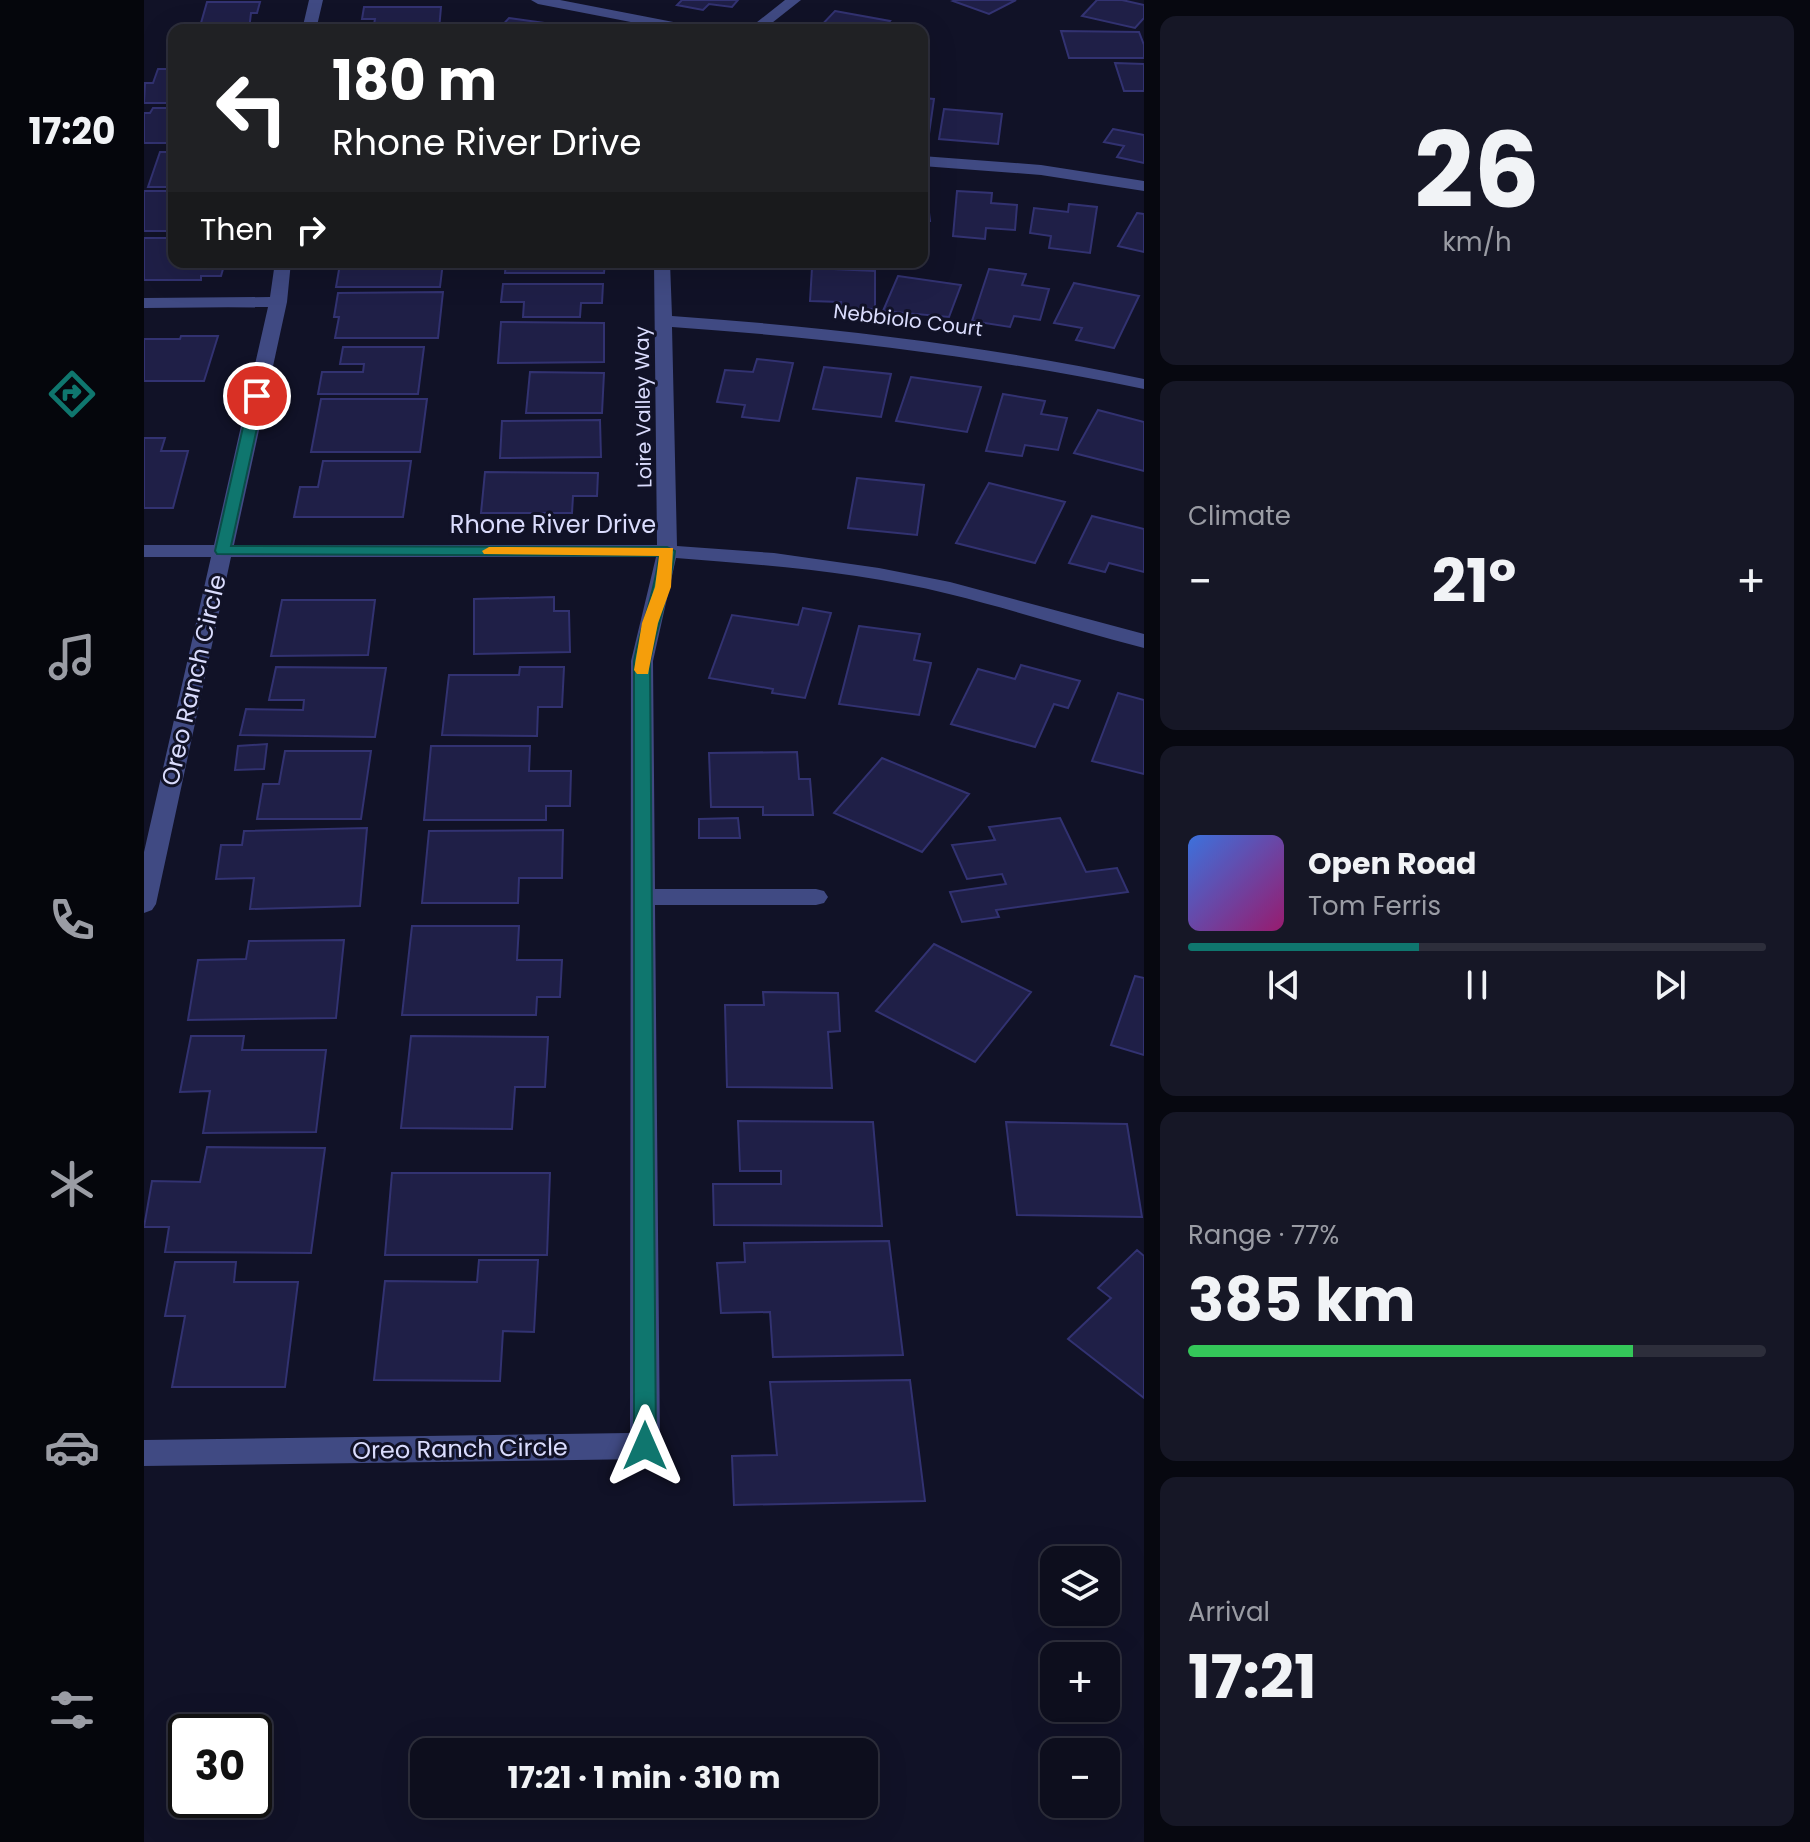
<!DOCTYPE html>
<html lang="en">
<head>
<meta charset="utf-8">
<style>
  :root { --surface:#0d0e1d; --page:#161726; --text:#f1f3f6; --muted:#9a9ca4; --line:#2d2e3b; --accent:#0f766e }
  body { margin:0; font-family:Poppins,sans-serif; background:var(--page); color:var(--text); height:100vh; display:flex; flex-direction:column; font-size:30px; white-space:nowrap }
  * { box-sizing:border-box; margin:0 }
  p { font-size:26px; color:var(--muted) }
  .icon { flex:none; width:44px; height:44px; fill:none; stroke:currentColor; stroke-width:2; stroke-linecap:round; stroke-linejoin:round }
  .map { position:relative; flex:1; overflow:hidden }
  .details { display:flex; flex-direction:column; gap:16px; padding:16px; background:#070810; width:666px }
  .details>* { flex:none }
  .hud { position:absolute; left:24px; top:24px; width:760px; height:244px; border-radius:16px; box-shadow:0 8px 32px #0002,0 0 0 2px var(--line); background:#202124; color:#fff; overflow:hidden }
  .buttons { position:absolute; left:896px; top:1546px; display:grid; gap:16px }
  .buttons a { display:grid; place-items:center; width:80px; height:80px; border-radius:16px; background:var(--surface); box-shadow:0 8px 32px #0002,0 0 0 2px var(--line); font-size:40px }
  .speed { position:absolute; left:24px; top:1714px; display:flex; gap:16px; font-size:40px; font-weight:700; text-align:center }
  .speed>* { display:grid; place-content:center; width:104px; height:104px; border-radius:50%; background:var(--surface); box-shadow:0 8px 32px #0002,0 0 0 2px var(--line); line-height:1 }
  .speed .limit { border:4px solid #111; border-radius:12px; background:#fff; color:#111 }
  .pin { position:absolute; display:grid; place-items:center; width:68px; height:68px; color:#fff; margin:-34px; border:4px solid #fff; border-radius:50%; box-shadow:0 2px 8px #0007 }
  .me { position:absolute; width:88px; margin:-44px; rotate:0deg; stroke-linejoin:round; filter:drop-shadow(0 0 6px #0008) }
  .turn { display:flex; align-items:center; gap:28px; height:168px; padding:0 32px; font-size:36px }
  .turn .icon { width:104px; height:104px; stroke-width:2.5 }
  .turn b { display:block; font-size:56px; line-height:68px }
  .then { display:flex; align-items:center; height:76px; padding:0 32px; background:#0003; gap:16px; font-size:30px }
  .big { font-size:60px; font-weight:700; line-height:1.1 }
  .details .tile { flex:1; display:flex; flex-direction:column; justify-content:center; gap:12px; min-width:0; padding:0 28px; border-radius:16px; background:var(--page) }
  .details .dial { align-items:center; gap:0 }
  .dial b { font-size:104px; line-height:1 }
  .song { display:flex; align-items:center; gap:24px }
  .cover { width:96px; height:96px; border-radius:12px; background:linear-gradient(135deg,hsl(220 70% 55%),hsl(320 70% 35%)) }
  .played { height:8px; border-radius:4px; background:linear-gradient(90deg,var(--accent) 40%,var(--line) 40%) }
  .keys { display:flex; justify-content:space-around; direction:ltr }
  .heat { display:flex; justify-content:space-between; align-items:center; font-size:44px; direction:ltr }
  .charge { height:12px; border-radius:6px; background:linear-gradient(90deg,#34c759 77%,var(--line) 0) }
  .trip { position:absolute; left:266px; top:1738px; width:468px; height:80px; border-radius:16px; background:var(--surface); box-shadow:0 8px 32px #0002,0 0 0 2px var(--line); font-weight:700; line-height:80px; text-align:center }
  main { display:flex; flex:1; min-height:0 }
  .dock { display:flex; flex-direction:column; width:144px; justify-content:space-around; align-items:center; background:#05060c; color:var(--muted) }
  .dock .icon { width:56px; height:56px }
  .dock .current { color:var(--accent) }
  .dock b { font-size:36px; color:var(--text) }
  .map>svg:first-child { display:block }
</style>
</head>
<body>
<main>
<nav class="dock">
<b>17:20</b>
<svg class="icon current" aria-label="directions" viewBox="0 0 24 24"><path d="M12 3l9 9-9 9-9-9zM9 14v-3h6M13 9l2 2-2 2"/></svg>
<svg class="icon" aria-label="music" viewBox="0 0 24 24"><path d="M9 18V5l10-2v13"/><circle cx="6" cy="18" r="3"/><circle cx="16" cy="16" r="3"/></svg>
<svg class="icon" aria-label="phone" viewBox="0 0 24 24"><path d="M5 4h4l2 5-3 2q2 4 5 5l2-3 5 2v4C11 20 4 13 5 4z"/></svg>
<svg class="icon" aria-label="climate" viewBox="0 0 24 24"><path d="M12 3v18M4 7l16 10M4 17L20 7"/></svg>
<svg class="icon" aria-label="car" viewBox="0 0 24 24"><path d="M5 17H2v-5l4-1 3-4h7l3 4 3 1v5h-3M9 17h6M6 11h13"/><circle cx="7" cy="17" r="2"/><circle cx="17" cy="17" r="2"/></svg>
<svg class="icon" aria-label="filters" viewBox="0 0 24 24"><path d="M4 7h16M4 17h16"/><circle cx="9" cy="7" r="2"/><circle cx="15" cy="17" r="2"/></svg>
</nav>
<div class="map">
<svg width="1000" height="1842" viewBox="0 0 1000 1842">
  <rect width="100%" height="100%" fill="#111227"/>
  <!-- building -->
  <path fill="#1f1f47" stroke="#323271" stroke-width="2" d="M 538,0 L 594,0 L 588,7 L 565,4 L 559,10 L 533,5 Z
    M 812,0 L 872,0 L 845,14 L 809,1 Z
    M 953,0 L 978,0 L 1000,5 L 1000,18 L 991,28 L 938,16 Z
    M 63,2 L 116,2 L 113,13 L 107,13 L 105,30 L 55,30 Z
    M 220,7 L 297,7 L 295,30 L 229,30 L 231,19 L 218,19 Z
    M 691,11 L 746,21 L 738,30 L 673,30 Z
    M 365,18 L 415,25 L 411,30 L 354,30 Z
    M 917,31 L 995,32 L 1000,45 L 1000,58 L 925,58 Z
    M 971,63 L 1000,64 L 1000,91 L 980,91 Z
    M 14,69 L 30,69 L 30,103 L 0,103 L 1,83 L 9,83 Z
    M 778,98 L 790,99 L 784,141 L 778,140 Z
    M 9,108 L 30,108 L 30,143 L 0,143 L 0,113 L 6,113 Z
    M 800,109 L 858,114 L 854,144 L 795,139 Z
    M 969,129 L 1000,135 L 1000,163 L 973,157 L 980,146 L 960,142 Z
    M 16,152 L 30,152 L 30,187 L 4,187 Z
    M 778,187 L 782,187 L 786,221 L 778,221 Z
    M 0,191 L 30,191 L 30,231 L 0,231 Z
    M 813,191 L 848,193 L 847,203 L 873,205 L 871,230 L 842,228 L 841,239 L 809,236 Z
    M 925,204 L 953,207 L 946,253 L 905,248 L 907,236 L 886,233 L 890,208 L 924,212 Z
    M 993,213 L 1000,214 L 1000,252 L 974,246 Z
    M 0,238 L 30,238 L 30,262 L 81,262 L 77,276 L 57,276 L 57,280 L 0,280 Z
    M 204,262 L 299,262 L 296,287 L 192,287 L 196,264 Z
    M 362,262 L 461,262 L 460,273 L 361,273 Z
    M 668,268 L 731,271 L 731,309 L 696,308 L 697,302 L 666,301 Z
    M 845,269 L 882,274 L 878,285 L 905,289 L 896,320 L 870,316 L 866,327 L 828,321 Z
    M 754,276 L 817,285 L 805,317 L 739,311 Z
    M 930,283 L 995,296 L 970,348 L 932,340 L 938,328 L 910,323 Z
    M 359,284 L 459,284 L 458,303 L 437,303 L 436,317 L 379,317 L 380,302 L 357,302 Z
    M 299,292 L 294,338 L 191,338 L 195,317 L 190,317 L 194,293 Z
    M 357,322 L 460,323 L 460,362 L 354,363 Z
    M 37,336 L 74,336 L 60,381 L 0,381 L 0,339 L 36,339 Z
    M 199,347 L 280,347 L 274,394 L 174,394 L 178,372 L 219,372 L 220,364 L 196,364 Z
    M 613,359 L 649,363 L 635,421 L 598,417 L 601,405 L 573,402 L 581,370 L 609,372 Z
    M 680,367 L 747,374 L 737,417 L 669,409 Z
    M 386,372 L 460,373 L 458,413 L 382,413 Z
    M 767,377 L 837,387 L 823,432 L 752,421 Z
    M 859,394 L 901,401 L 897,414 L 923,418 L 914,450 L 881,445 L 878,456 L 842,451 Z
    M 177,399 L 283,399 L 276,452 L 167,452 Z
    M 954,410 L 1000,422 L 1000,471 L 930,453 Z
    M 456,420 L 457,457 L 356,458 L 358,421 Z
    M 0,438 L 21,438 L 17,451 L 44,451 L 29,508 L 0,508 Z
    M 179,461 L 267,461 L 259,517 L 150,517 L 156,487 L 174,487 Z
    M 341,472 L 454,473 L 453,496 L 429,496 L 428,513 L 337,513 Z
    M 713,478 L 780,485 L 773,535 L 704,528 Z
    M 845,483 L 921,502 L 891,563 L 812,543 Z
    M 948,516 L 1000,529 L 1000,572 L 965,563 L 961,572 L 925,563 Z
    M 410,597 L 410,611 L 425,611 L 426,652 L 330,654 L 330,599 Z
    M 138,600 L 231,600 L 224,655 L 127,656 Z
    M 659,608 L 687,613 L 661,698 L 628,693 L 629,689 L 565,678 L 588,615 L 654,625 Z
    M 715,626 L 776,634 L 770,660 L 787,663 L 775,715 L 695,704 Z
    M 877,665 L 936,681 L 924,708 L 910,704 L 891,747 L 807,724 L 834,669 L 871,679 Z
    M 132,667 L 242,668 L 231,737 L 96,735 L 102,709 L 159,710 L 160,700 L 125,700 Z
    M 376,667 L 420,667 L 418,707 L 394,707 L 393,736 L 298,735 L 305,675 L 375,675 Z
    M 974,693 L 1000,700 L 1000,774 L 948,761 Z
    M 123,744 L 120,769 L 91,770 L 94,746 Z
    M 287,746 L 386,746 L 385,771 L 427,771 L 426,806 L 402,806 L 402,820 L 280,820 Z
    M 141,751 L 227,751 L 217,819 L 113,819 L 119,784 L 135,784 Z
    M 653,752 L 655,779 L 666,779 L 669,815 L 619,815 L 619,807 L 567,807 L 565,753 Z
    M 738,758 L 825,794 L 778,852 L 690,813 Z
    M 594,818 L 596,838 L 555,838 L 555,819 Z
    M 916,818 L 942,872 L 973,868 L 984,892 L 852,910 L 855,917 L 818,922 L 806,892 L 862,884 L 858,874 L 823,879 L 808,845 L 851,840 L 845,827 Z
    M 223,828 L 216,906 L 106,909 L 110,878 L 72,879 L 77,845 L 98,845 L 100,831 Z
    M 419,830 L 418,878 L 375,878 L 374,903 L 278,903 L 285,831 Z
    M 268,926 L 375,926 L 373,960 L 418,960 L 416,997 L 393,997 L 392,1015 L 258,1015 Z
    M 200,940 L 192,1018 L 44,1020 L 54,960 L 102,959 L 105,941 Z
    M 790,944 L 887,992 L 831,1062 L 732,1011 Z
    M 991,976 L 1000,978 L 1000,1055 L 967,1045 Z
    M 619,992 L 694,993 L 696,1031 L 684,1032 L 688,1088 L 583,1087 L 581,1005 L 620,1005 Z
    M 47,1036 L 100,1036 L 98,1050 L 182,1050 L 172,1132 L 59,1133 L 66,1091 L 36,1092 Z
    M 267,1036 L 404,1037 L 401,1087 L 371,1087 L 368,1129 L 257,1128 Z
    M 594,1121 L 729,1122 L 738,1226 L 570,1225 L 569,1184 L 637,1184 L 637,1171 L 596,1171 Z
    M 862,1122 L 983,1124 L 998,1217 L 873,1215 Z
    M 63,1147 L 181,1148 L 167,1253 L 21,1252 L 25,1227 L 0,1227 L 8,1181 L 56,1182 Z
    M 248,1173 L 406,1173 L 403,1255 L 241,1255 Z
    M 745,1241 L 759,1355 L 629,1357 L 626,1312 L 577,1313 L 573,1263 L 601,1262 L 600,1243 Z
    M 993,1250 L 1000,1256 L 1000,1398 L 924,1339 L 967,1298 L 954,1288 Z
    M 335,1260 L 394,1260 L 390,1332 L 359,1331 L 356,1381 L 230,1380 L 241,1281 L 333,1282 Z
    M 31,1262 L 92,1262 L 90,1282 L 154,1282 L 141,1387 L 28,1387 L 41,1316 L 21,1316 Z
    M 766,1380 L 781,1501 L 590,1505 L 588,1456 L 633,1455 L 626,1382 Z"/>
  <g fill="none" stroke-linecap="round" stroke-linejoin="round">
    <!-- minor -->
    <path fill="#404a83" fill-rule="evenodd" d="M 165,0 L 179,0 L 172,30 L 158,30 Z
      M 387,0 L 416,0 L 550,26 L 557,30 L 528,30 L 394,4 Z
      M 641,0 L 657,0 L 619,30 L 603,30 Z
      M 778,156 L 897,165 L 1000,181 L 1000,191 L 897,175 L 778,166 Z
      M 131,262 L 147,262 L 143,302 L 90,545 L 513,545 L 510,262 L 526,262 L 528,316 C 687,327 844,346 1000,379 L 1000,389 C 844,357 687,338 528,327 L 533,546 L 630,553 L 735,568 L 806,582 L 1000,634 L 1000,648 C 935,631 870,610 805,594 C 716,572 623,565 532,558 L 509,661 L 511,889 L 672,889 L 680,891 L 684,897 L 680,903 L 672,905 L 511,905 L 516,1446 L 511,1455 L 501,1459 L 0,1466 L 0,1440 L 486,1433 L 487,661 L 512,557 L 87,557 L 12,904 L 8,910 L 0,913 L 0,852 L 67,557 L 0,557 L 0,545 L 70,545 L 124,307 L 0,308 L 0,298 L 126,297 Z"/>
  </g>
  <!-- route -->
  <path fill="#0f766e" stroke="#0a4d48" stroke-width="2" d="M 113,391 L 120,396 L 87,546 L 523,547 L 531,551 C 526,589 514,624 506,661 L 512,1446 L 509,1453 L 501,1456 L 493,1453 L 490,1446 L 490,661 C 497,625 511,592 515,556 L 73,554 L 71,551 L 106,396 Z"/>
  <!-- slow -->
  <path fill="#f59e0b" d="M 345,547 L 529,548 L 527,587 L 514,623 L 504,674 L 493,674 L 490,670 L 498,623 L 511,587 L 515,556 L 340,554 L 338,551 Z"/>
  <g text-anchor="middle" stroke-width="6" stroke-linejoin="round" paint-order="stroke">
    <!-- far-street labels -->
    <g font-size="20" fill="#dadcfd" stroke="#111227">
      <text transform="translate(764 320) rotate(7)" y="7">Nebbiolo Court</text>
      <text transform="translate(499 407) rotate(-91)" y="7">Loire Valley Way</text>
    </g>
    <!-- street labels -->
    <g font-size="24" fill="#dadcfd" stroke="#111227">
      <text x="409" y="533">Rhone River Drive</text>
      <text transform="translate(50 680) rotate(-77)" y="8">Oreo Ranch Circle</text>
      <text transform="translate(316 1449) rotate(-1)" y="8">Oreo Ranch Circle</text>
    </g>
  </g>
</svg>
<div class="buttons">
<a><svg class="icon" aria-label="layers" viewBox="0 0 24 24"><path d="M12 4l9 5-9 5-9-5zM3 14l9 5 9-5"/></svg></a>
<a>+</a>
<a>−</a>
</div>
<div class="speed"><div class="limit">30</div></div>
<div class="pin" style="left:113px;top:396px;background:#d93025"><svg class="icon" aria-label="arrive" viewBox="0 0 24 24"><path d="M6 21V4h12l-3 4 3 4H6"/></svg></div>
<svg class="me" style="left:501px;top:1446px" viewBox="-20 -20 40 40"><path d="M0-17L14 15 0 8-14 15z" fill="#0f766e" stroke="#fff" stroke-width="4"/></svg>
<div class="trip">17:21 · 1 min · 310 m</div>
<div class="hud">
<div class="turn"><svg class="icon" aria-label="left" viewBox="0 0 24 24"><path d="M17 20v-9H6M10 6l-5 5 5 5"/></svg><div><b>180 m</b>Rhone River Drive</div></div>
<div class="then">Then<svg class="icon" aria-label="right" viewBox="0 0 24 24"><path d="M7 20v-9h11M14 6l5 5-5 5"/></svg></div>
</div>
</div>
<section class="details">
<div class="tile dial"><b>26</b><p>km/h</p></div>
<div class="tile"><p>Climate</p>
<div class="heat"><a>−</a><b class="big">21°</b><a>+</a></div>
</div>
<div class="tile">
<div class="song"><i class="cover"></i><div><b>Open Road</b><p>Tom Ferris</p></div></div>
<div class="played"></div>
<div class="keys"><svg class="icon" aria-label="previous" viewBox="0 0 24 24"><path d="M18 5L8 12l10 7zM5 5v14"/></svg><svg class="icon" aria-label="pause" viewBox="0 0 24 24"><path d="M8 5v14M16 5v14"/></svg><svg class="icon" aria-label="next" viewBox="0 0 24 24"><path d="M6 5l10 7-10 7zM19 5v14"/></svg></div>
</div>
<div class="tile"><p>Range · 77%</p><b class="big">385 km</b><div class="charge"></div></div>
<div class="tile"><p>Arrival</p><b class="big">17:21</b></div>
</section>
</main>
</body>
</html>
